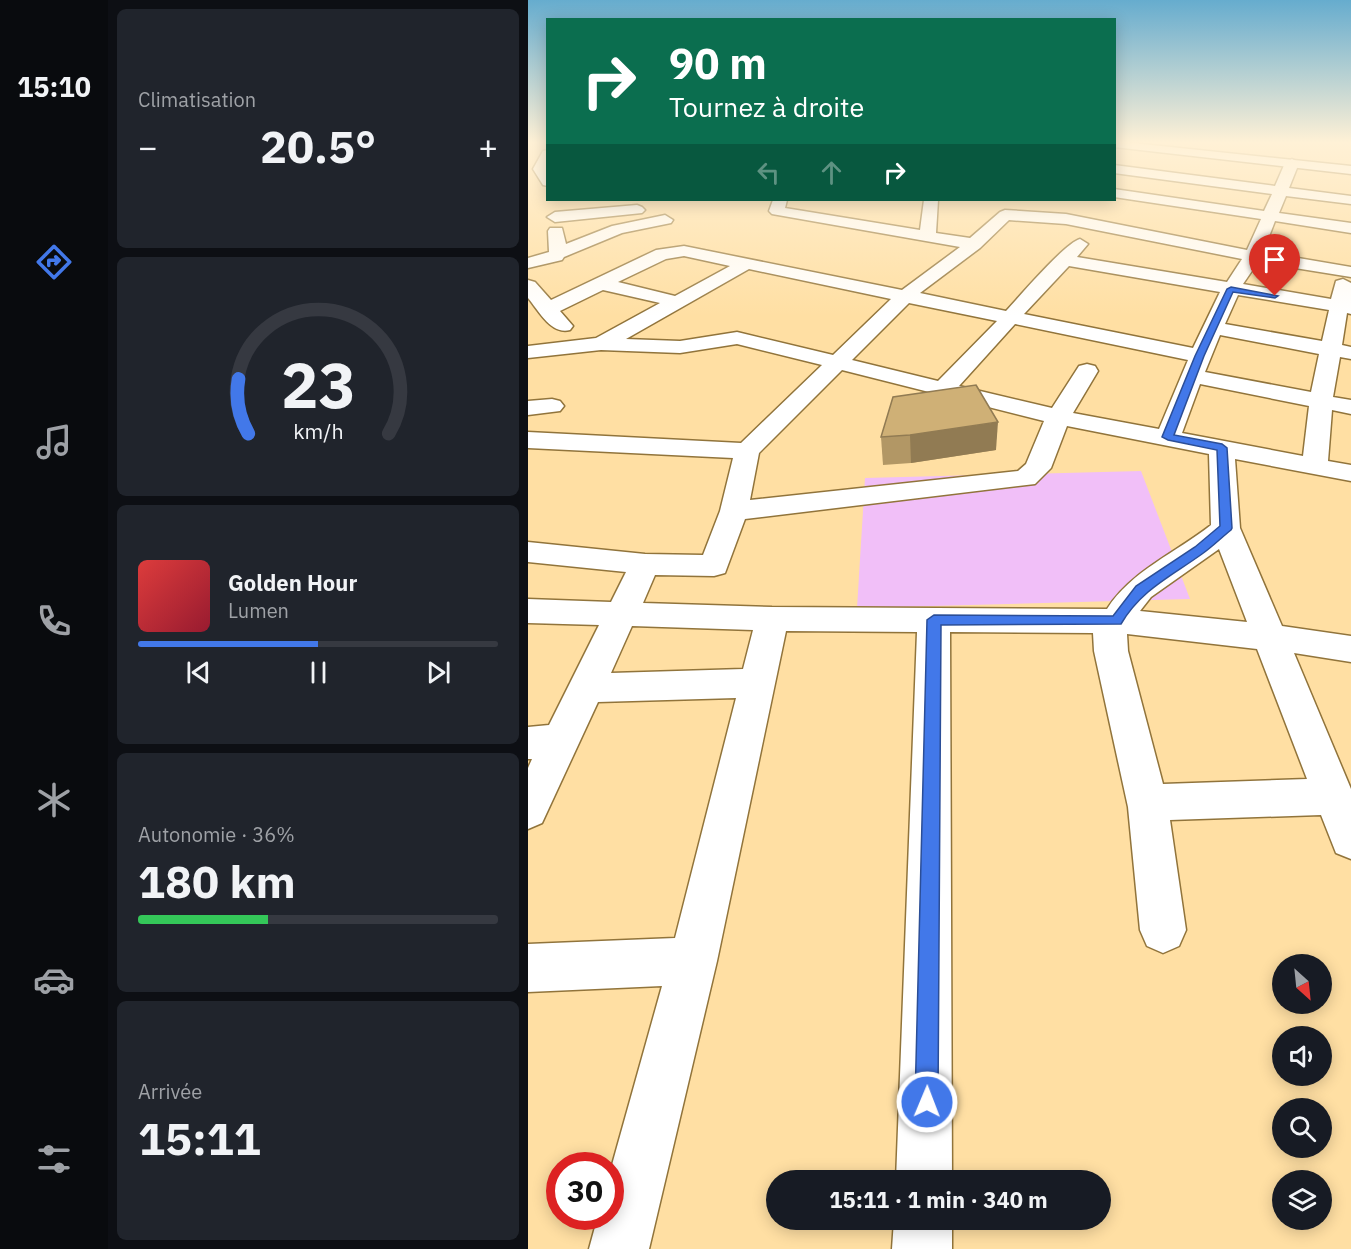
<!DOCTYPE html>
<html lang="fr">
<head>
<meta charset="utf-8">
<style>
  :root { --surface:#171b24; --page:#20242c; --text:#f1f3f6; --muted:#9ea1a6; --line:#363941; --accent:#4278e9 }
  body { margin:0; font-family:"IBM Plex Sans",sans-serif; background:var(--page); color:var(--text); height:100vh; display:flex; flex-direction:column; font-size:22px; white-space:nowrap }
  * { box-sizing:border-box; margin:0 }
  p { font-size:20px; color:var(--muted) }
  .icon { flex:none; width:33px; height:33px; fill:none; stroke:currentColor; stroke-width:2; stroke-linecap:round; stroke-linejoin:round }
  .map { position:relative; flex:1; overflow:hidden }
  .details { display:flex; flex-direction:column; gap:9px; padding:9px; background:#0d0f14; width:420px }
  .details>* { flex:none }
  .hud { position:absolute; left:18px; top:18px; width:570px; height:183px; border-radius:0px; box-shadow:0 3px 15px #0003; background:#0b6e4f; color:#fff; overflow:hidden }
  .needle { width:39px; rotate:153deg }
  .buttons { position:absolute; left:744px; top:954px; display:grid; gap:12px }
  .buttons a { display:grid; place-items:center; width:60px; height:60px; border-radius:50%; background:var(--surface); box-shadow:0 3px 15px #0003; font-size:30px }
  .speed { position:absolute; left:18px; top:1152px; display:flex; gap:12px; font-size:30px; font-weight:700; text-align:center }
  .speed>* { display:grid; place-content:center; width:78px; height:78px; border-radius:50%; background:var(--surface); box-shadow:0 3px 15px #0003; line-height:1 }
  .speed .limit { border:9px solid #d22; background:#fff; color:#111 }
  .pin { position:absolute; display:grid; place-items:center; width:51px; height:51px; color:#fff; margin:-62px -26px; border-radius:50% 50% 50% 0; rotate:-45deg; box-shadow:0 0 6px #0007 }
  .pin .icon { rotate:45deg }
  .me { position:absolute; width:66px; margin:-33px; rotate:1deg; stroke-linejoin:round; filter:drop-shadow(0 0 4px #0008) }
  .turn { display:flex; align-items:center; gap:21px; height:126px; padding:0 24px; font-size:27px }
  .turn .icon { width:78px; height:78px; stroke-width:2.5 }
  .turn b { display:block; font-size:42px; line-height:51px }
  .lanes { display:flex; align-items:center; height:57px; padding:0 24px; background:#0003; justify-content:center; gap:30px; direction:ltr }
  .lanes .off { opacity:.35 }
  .big { font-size:45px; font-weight:800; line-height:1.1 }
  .details .card { flex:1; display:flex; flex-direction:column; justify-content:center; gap:9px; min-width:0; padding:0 21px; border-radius:9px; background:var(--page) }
  .details .dial { align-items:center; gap:0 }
  .dial svg { height:156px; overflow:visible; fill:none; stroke:var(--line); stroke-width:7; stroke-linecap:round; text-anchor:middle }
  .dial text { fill:var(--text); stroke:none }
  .song { display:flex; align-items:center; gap:18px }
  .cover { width:72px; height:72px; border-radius:9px; background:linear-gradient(135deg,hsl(0 70% 55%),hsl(350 70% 35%)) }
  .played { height:6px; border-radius:3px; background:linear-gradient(90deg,var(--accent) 50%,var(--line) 50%) }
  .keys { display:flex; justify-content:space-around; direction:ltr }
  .heat { display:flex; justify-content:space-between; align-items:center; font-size:33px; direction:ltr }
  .charge { height:9px; border-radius:4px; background:linear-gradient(90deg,#34c759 36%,var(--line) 0) }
  .trip { position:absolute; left:238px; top:1170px; width:345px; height:60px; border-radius:30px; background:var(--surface); box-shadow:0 3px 15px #0003; font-weight:800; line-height:60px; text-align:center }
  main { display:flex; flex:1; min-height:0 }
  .dock { display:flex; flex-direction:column; width:108px; justify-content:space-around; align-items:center; background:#090b0e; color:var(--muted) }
  .dock .icon { width:42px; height:42px }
  .dock .selected { color:var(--accent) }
  .dock b { font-size:27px; color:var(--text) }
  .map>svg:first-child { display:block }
</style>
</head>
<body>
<main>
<nav class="dock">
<b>15:10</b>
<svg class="icon selected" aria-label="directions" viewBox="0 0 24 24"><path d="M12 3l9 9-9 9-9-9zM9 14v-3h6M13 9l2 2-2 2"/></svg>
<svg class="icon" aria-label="music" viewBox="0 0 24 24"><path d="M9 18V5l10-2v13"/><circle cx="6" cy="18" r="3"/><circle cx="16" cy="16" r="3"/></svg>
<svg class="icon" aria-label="phone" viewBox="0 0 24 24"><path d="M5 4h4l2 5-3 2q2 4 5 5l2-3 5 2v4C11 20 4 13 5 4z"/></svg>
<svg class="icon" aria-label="climate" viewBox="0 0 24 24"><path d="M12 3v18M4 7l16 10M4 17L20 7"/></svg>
<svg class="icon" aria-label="car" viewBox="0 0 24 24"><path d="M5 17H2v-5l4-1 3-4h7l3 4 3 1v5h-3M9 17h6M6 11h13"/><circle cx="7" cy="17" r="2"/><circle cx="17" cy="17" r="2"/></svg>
<svg class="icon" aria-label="filters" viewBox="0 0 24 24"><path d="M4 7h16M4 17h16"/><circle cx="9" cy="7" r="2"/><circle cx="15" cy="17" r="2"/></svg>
</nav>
<section class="details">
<div class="card"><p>Climatisation</p>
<div class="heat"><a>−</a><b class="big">20.5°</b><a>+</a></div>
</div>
<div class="card dial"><svg viewBox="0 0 100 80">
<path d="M14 69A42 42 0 1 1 86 69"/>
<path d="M14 69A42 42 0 0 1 9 41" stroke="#4278e9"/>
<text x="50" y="56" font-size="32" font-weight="700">23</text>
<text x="50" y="72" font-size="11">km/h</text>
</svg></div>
<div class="card">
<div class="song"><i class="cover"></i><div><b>Golden Hour</b><p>Lumen</p></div></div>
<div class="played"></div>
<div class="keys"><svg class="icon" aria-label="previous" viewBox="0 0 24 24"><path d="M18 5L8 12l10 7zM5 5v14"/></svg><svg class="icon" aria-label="pause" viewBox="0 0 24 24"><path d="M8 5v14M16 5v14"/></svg><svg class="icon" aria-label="next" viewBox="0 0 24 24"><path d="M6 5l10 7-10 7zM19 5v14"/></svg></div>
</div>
<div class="card"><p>Autonomie · 36%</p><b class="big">180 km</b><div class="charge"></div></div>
<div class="card"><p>Arrivée</p><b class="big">15:11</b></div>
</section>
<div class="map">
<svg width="823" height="1249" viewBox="0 0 823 1249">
  <rect width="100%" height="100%" fill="#ffdfa3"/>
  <!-- green -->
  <path fill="#f1bff8" d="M 613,471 L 662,599 L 329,608 L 337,478 Z"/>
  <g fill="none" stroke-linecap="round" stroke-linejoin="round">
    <defs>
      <path id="minor" d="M 20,150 L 20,186 L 15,185 L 5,169 L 15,151 Z
        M 764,159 L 771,163 L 761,188 L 823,196 L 823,204 L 758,196 L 751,213 L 823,223 L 823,233 L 747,221 L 735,252 L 823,267 L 823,277 L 730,262 L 715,284 L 803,299 L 808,281 L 815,279 L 823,283 L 823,314 L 819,313 L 814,345 L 823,347 L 823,359 L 812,357 L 805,397 L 823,400 L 823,414 L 804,410 L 800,461 L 823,465 L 823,481 L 707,459 L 712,528 L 754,626 L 823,636 L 823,662 L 766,653 L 823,789 L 823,859 L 808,853 L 793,815 L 642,820 L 658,930 L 651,946 L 635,953 L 619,946 L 612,930 L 600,807 L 566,651 L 565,633 L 422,632 L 424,1180 L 368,1180 L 389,632 L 258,631 L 189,961 L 121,1249 L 61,1249 L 70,1216 L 82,1216 L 82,1172 L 134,986 L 0,992 L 0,944 L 147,938 L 208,698 L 70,702 L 14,823 L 0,829 L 0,768 L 4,759 L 0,759 L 0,727 L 21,725 L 71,625 L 0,623 L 0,599 L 83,602 L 98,572 L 0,562 L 0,542 L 117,554 L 175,555 L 192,511 L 205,458 L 0,448 L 0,432 L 213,443 L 294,365 L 209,344 L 152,353 L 73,350 L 0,358 L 0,346 L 68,338 L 132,303 L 75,290 L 32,311 L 45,326 L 42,330 C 23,335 11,311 0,298 L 0,280 L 7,282 L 23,300 L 128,250 L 156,246 L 374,290 L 432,247 L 244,214 L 241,211 L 245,200 L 259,200 L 257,208 L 392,230 L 396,200 L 410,200 L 408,233 L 442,238 L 472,212 L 477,210 L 538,214 L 719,250 L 733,219 L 586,197 L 586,189 L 736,211 L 744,194 L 586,173 L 586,165 L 747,186 L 757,163 ZM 481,220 L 538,224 L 714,259 L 699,282 L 549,257 L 560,244 L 552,239 C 537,243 492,296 478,311 L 392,293 L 452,248 ZM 156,256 L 202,266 L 147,296 L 90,282 L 138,259 ZM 541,266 L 692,292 L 665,348 L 496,314 ZM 221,269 L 363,299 L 305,355 L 209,332 L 152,341 L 98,339 ZM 710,295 L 801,310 L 794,341 L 697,324 ZM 381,303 L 469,321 L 410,381 L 324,360 ZM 487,324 L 660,360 L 631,429 L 545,413 L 570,371 L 567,366 L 559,364 L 551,366 L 524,408 L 431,386 ZM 692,335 L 791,354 L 783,392 L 677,372 ZM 314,370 L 516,421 L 498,464 L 490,471 L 222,500 L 231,453 ZM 672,384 L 781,406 L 775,456 L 654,433 ZM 539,426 L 681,454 L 683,525 C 649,552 603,571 579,609 L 244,607 L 115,603 L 127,575 L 186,576 L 197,573 L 217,519 L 507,484 L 523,468 ZM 691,549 L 719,622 L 612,611 L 623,597 ZM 104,626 L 225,630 L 215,669 L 83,673 ZM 599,634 L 729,649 L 779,779 L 635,784 L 600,651 Z
        M 109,205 L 114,207 L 117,210 L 114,213 L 27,222 L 19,217 L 27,212 Z
        M 137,215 L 145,220 L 143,223 L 94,233 L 36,257 L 34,260 L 0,268 L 0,258 L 21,252 L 20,231 L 22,228 L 34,228 L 38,244 L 84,226 Z
        M 24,399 L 32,401 L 36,406 L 32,411 L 0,415 L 0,401 Z
        M 366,1220 L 424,1220 L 424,1249 L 364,1249 Z"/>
      <path id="tertiary" d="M 586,141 L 823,166 L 823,174 L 586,147 Z"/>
    </defs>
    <!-- minor casing -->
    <use href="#minor" stroke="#91743b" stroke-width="3"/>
    <!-- tertiary casing -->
    <use href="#tertiary" stroke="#91743b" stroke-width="3"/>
    <!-- minor -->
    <use href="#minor" fill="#fff" fill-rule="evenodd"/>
    <!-- tertiary -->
    <use href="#tertiary" fill="#fff" fill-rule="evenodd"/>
  </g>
  <!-- wall -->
  <path fill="#b29765" d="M 365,397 L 468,450 L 383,463 L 355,465 L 353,437 Z"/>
  <!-- shaded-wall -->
  <path fill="#917b53" d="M 470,422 L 468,450 L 383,463 L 382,435 Z"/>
  <!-- building -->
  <path fill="#cfb076" stroke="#917b53" stroke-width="1.5" d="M 448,385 L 470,422 L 382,435 L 353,437 L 365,397 Z"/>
  <!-- sky -->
  <linearGradient id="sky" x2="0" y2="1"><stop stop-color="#66acce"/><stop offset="0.45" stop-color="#fff1d6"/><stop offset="1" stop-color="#fff1d6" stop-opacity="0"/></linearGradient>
  <rect width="823" height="316" fill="url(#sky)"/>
  <!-- route -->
  <path fill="#4278e9" stroke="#2b4e97" stroke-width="1.5" d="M 703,287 L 750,296 L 747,298 L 705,292 L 676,356 L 646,435 L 694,444 L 699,448 L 704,528 L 703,530 C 693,538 684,547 674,554 C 642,577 613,590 593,624 L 413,625 L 410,1102 L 406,1110 L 399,1114 L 391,1110 L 387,1102 L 399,620 L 406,615 L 585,616 L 608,586 L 667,547 L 692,526 L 689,450 L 640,440 L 634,437 L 667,356 L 699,289 Z"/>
</svg>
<div class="buttons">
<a><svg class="needle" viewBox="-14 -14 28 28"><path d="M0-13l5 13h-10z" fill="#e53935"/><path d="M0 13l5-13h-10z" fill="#9ea1a6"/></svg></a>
<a><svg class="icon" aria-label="sound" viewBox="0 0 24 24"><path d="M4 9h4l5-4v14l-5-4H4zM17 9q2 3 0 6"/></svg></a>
<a><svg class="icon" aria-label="search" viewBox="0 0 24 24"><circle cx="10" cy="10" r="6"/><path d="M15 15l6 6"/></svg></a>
<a><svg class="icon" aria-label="layers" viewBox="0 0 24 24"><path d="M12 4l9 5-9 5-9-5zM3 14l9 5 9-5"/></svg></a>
</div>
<div class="speed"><div class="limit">30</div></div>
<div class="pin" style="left:747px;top:296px;background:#d93025"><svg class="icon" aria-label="arrive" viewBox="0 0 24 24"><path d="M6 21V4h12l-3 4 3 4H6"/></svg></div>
<svg class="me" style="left:399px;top:1102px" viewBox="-20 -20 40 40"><circle r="17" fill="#4278e9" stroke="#fff" stroke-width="3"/><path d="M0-11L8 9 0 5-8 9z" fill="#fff"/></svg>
<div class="trip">15:11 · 1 min · 340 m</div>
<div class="hud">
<div class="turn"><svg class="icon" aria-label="right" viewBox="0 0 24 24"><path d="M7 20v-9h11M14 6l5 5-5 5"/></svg><div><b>90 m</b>Tournez à droite</div></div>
<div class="lanes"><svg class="icon off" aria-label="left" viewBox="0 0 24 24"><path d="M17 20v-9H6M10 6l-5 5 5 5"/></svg><svg class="icon off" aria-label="ahead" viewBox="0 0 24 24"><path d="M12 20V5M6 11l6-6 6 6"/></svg><svg class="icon" aria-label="right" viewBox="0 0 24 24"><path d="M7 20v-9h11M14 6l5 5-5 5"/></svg></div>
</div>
</div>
</main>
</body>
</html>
